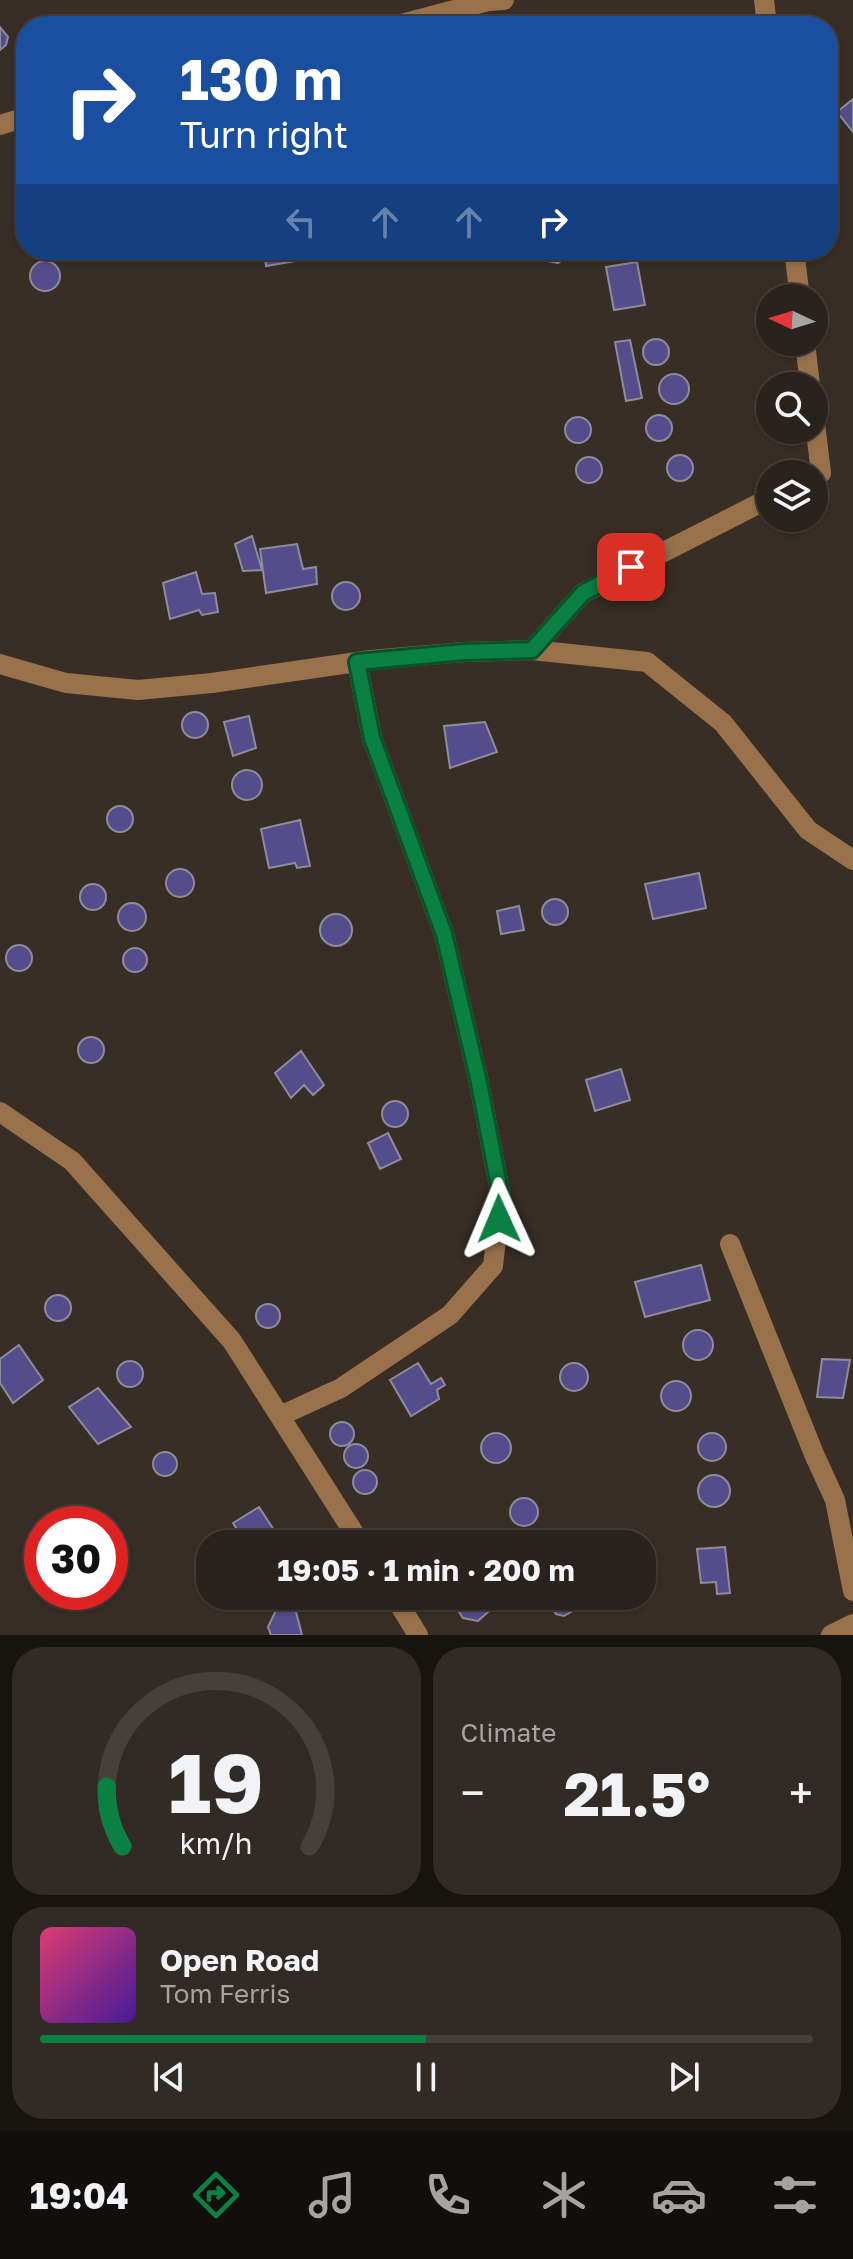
<!DOCTYPE html>
<html lang="en">
<head>
<meta charset="utf-8">
<style>
  :root { --surface:#2a221c; --page:#322a25; --text:#f1f3f6; --muted:#a5a4a3; --line:#463f3b; --accent:#0b8043 }
  body { margin:0; font-family:"Golos Text",sans-serif; background:var(--page); color:var(--text); height:100vh; display:flex; flex-direction:column; font-size:30px; white-space:nowrap }
  * { box-sizing:border-box; margin:0 }
  p { font-size:26px; color:var(--muted) }
  .icon { flex:none; width:44px; height:44px; fill:none; stroke:currentColor; stroke-width:2; stroke-linecap:round; stroke-linejoin:round }
  .map { position:relative; height:1635px; overflow:hidden }
  .drawer { display:flex; flex-direction:column; gap:12px; padding:12px; background:#17130f; flex:1 }
  .drawer>* { flex:none }
  .hud { position:absolute; left:16px; top:16px; width:822px; height:244px; border-radius:32px; box-shadow:0 2px 6px #0004,0 0 0 2px var(--line); background:#1a4fa0; color:#fff; overflow:hidden }
  .needle { width:52px; rotate:274deg }
  .tools { position:absolute; left:756px; top:284px; display:grid; gap:16px }
  .tools a { display:grid; place-items:center; width:72px; height:72px; border-radius:50%; background:var(--surface); box-shadow:0 2px 6px #0004,0 0 0 2px var(--line); font-size:40px }
  .speed { position:absolute; left:24px; top:1506px; display:flex; gap:16px; font-size:40px; font-weight:700; text-align:center }
  .speed>* { display:grid; place-content:center; width:104px; height:104px; border-radius:50%; background:var(--surface); box-shadow:0 2px 6px #0004,0 0 0 2px var(--line); line-height:1 }
  .speed .limit { border:12px solid #d22; background:#fff; color:#111 }
  .pin { position:absolute; display:grid; place-items:center; width:68px; height:68px; color:#fff; margin:-34px; border-radius:16px; box-shadow:0 4px 12px #0006 }
  .me { position:absolute; width:88px; margin:-44px; rotate:359deg; stroke-linejoin:round; filter:drop-shadow(0 0 6px #0008) }
  .turn { display:flex; align-items:center; gap:28px; height:168px; padding:0 32px; font-size:36px }
  .turn .icon { width:104px; height:104px; stroke-width:2.5 }
  .turn b { display:block; font-size:56px; line-height:68px }
  .lanes { display:flex; align-items:center; height:76px; padding:0 32px; background:#0003; justify-content:center; gap:40px; direction:ltr }
  .lanes .off { opacity:.35 }
  .big { font-size:60px; font-weight:700; line-height:1.1 }
  .drawer .widget { flex:1; display:flex; flex-direction:column; justify-content:center; gap:12px; min-width:0; padding:0 28px; border-radius:32px; background:var(--page) }
  .drawer .dial { align-items:center; gap:0 }
  .dial svg { height:208px; overflow:visible; fill:none; stroke:var(--line); stroke-width:7; stroke-linecap:round; text-anchor:middle }
  .dial text { fill:var(--text); stroke:none }
  .song { display:flex; align-items:center; gap:24px }
  .cover { width:96px; height:96px; border-radius:12px; background:linear-gradient(135deg,hsl(340 70% 55%),hsl(260 70% 35%)) }
  .played { height:8px; border-radius:4px; background:linear-gradient(90deg,var(--accent) 50%,var(--line) 50%) }
  .keys { display:flex; justify-content:space-around; direction:ltr }
  .heat { display:flex; justify-content:space-between; align-items:center; font-size:44px; direction:ltr }
  .drawer .tiles { flex:1; display:grid; gap:12px; grid-template-columns:1fr 1fr }
  .widget:last-child { grid-column:span 2 }
  .trip { position:absolute; left:196px; top:1530px; width:460px; height:80px; border-radius:32px; background:var(--surface); box-shadow:0 2px 6px #0004,0 0 0 2px var(--line); font-weight:700; line-height:80px; text-align:center }
  .menu { display:flex; height:128px; justify-content:space-around; align-items:center; background:#110e0b; color:var(--muted) }
  .menu .icon { width:56px; height:56px }
  .menu .active { color:var(--accent) }
  .menu b { font-size:36px; color:var(--text) }
  .map>svg:first-child { display:block }
</style>
</head>
<body>
<div class="map">
<svg width="853" height="1635" viewBox="0 0 853 1635">
  <rect width="100%" height="100%" fill="#382e25"/>
  <!-- building -->
  <path fill="#554c8b" stroke="#8d8c9a" stroke-width="2" d="M 0,27 L 8,37 L 6,45 L 0,50 Z
    M 853,99 L 853,132 L 837,112 Z
    M 264,250 L 332,250 L 331,255 L 266,266 Z
    M 419,250 L 444,250 L 439,258 L 431,260 L 424,257 Z
    M 541,250 L 570,250 L 566,258 L 558,263 L 548,261 Z
    M30 276a15 15 0 1 1 30 0a15 15 0 1 1-30 0Z
    M 637,262 L 645,305 L 614,310 L 606,267 Z
    M643 352a13 13 0 1 1 26 0a13 13 0 1 1-26 0Z
    M 630,340 L 642,398 L 626,401 L 615,342 Z
    M659 389a15 15 0 1 1 30 0a15 15 0 1 1-30 0Z
    M646 428a13 13 0 1 1 26 0a13 13 0 1 1-26 0Z
    M565 430a13 13 0 1 1 26 0a13 13 0 1 1-26 0Z
    M667 468a13 13 0 1 1 26 0a13 13 0 1 1-26 0Z
    M576 470a13 13 0 1 1 26 0a13 13 0 1 1-26 0Z
    M 252,536 L 262,570 L 243,571 L 235,544 Z
    M 297,544 L 303,569 L 316,567 L 317,584 L 266,593 L 260,549 Z
    M 196,572 L 202,594 L 215,593 L 218,612 L 202,615 L 199,610 L 170,619 L 163,583 Z
    M332 596a14 14 0 1 1 28 0a14 14 0 1 1-28 0Z
    M182 725a13 13 0 1 1 26 0a13 13 0 1 1-26 0Z
    M 249,716 L 256,748 L 233,756 L 224,722 Z
    M 485,722 L 497,752 L 450,768 L 444,726 Z
    M232 785a15 15 0 1 1 30 0a15 15 0 1 1-30 0Z
    M107 819a13 13 0 1 1 26 0a13 13 0 1 1-26 0Z
    M 300,820 L 310,866 L 297,868 L 295,863 L 269,868 L 261,829 Z
    M166 883a14 14 0 1 1 28 0a14 14 0 1 1-28 0Z
    M 699,873 L 706,908 L 653,919 L 645,884 Z
    M80 897a13 13 0 1 1 26 0a13 13 0 1 1-26 0Z
    M542 912a13 13 0 1 1 26 0a13 13 0 1 1-26 0Z
    M118 917a14 14 0 1 1 28 0a14 14 0 1 1-28 0Z
    M 519,906 L 524,930 L 501,934 L 497,911 Z
    M320 930a16 16 0 1 1 32 0a16 16 0 1 1-32 0Z
    M6 958a13 13 0 1 1 26 0a13 13 0 1 1-26 0Z
    M123 960a12 12 0 1 1 24 0a12 12 0 1 1-24 0Z
    M78 1050a13 13 0 1 1 26 0a13 13 0 1 1-26 0Z
    M 301,1051 L 324,1085 L 313,1095 L 304,1085 L 291,1098 L 275,1073 Z
    M 621,1069 L 630,1100 L 595,1111 L 586,1080 Z
    M382 1114a13 13 0 1 1 26 0a13 13 0 1 1-26 0Z
    M 388,1133 L 401,1159 L 380,1169 L 368,1143 Z
    M 701,1265 L 710,1300 L 645,1317 L 635,1282 Z
    M45 1308a13 13 0 1 1 26 0a13 13 0 1 1-26 0Z
    M256 1316a12 12 0 1 1 24 0a12 12 0 1 1-24 0Z
    M683 1345a15 15 0 1 1 30 0a15 15 0 1 1-30 0Z
    M 19,1345 L 43,1380 L 13,1403 L 0,1383 L 0,1359 Z
    M 822,1359 L 850,1360 L 843,1398 L 817,1397 Z
    M117 1374a13 13 0 1 1 26 0a13 13 0 1 1-26 0Z
    M560 1377a14 14 0 1 1 28 0a14 14 0 1 1-28 0Z
    M 418,1363 L 431,1384 L 441,1378 L 445,1385 L 437,1390 L 439,1399 L 411,1416 L 390,1380 Z
    M661 1396a15 15 0 1 1 30 0a15 15 0 1 1-30 0Z
    M 98,1388 L 131,1427 L 98,1444 L 69,1407 Z
    M330 1434a12 12 0 1 1 24 0a12 12 0 1 1-24 0Z
    M698 1447a14 14 0 1 1 28 0a14 14 0 1 1-28 0Z
    M481 1448a15 15 0 1 1 30 0a15 15 0 1 1-30 0Z
    M344 1456a12 12 0 1 1 24 0a12 12 0 1 1-24 0Z
    M153 1464a12 12 0 1 1 24 0a12 12 0 1 1-24 0Z
    M353 1482a12 12 0 1 1 24 0a12 12 0 1 1-24 0Z
    M698 1491a16 16 0 1 1 32 0a16 16 0 1 1-32 0Z
    M510 1512a14 14 0 1 1 28 0a14 14 0 1 1-28 0Z
    M 259,1507 L 283,1544 L 246,1544 L 233,1523 Z
    M 725,1547 L 730,1593 L 717,1594 L 716,1582 L 701,1583 L 697,1549 Z
    M 459,1596 L 487,1596 L 489,1611 L 478,1621 L 463,1618 L 457,1609 Z
    M 552,1596 L 577,1596 L 576,1609 L 564,1616 L 556,1614 L 551,1607 Z
    M 279,1604 L 294,1604 L 302,1635 L 271,1635 L 268,1627 Z"/>
  <g fill="none" stroke-linecap="round" stroke-linejoin="round">
    <!-- minor -->
    <path stroke="#99724c" stroke-width="20" d="M 764,0 L 767,26
      M 394,26 L 488,1 L 504,0
      M 0,125 L 26,117
      M 794,250 L 800,298
      M 805,342 L 810,386
      M 814,415 L 821,473 L 814,477
      M 532,650 L 647,662 L 723,723 L 808,830 L 853,860
      M 0,664 L 66,683 L 138,690 L 212,683 L 371,660 L 464,652 L 532,650 L 583,593 L 770,498
      M 0,1112 L 72,1161 L 232,1341 L 361,1544
      M 730,1244 L 814,1454 L 835,1500 L 853,1591
      M 280,1416 L 341,1388 L 450,1315 L 493,1266 L 501,1196 L 478,1078 L 444,934 L 372,738 L 357,662
      M 394,1596 L 418,1635
      M 831,1635 L 853,1624"/>
  </g>
  <g fill="none" stroke-linecap="round" stroke-linejoin="round">
    <defs>
      <path id="route" d="M 499,1219 L 501,1196 L 478,1078 L 444,934 L 372,738 L 357,662 L 464,652 L 532,650 L 583,593 L 631,567"/>
    </defs>
    <!-- route casing -->
    <use href="#route" stroke="#07532c" stroke-width="20"/>
    <!-- route -->
    <use href="#route" stroke="#0b8043" stroke-width="14"/>
  </g>
</svg>
<div class="tools">
<a><svg class="needle" viewBox="-14 -14 28 28"><path d="M0-13l5 13h-10z" fill="#e53935"/><path d="M0 13l5-13h-10z" fill="#a5a4a3"/></svg></a>
<a><svg class="icon" aria-label="search" viewBox="0 0 24 24"><circle cx="10" cy="10" r="6"/><path d="M15 15l6 6"/></svg></a>
<a><svg class="icon" aria-label="layers" viewBox="0 0 24 24"><path d="M12 4l9 5-9 5-9-5zM3 14l9 5 9-5"/></svg></a>
</div>
<div class="speed"><div class="limit">30</div></div>
<div class="pin" style="left:631px;top:567px;background:#d93025"><svg class="icon" aria-label="arrive" viewBox="0 0 24 24"><path d="M6 21V4h12l-3 4 3 4H6"/></svg></div>
<svg class="me" style="left:499px;top:1219px" viewBox="-20 -20 40 40"><path d="M0-17L14 15 0 8-14 15z" fill="#0b8043" stroke="#fff" stroke-width="4"/></svg>
<div class="trip">19:05 · 1 min · 200 m</div>
<div class="hud">
<div class="turn"><svg class="icon" aria-label="right" viewBox="0 0 24 24"><path d="M7 20v-9h11M14 6l5 5-5 5"/></svg><div><b>130 m</b>Turn right</div></div>
<div class="lanes"><svg class="icon off" aria-label="left" viewBox="0 0 24 24"><path d="M17 20v-9H6M10 6l-5 5 5 5"/></svg><svg class="icon off" aria-label="ahead" viewBox="0 0 24 24"><path d="M12 20V5M6 11l6-6 6 6"/></svg><svg class="icon off" aria-label="ahead" viewBox="0 0 24 24"><path d="M12 20V5M6 11l6-6 6 6"/></svg><svg class="icon" aria-label="right" viewBox="0 0 24 24"><path d="M7 20v-9h11M14 6l5 5-5 5"/></svg></div>
</div>
</div>
<section class="drawer">
<div class="tiles">
<div class="widget dial"><svg viewBox="0 0 100 80">
<path d="M14 69A42 42 0 1 1 86 69"/>
<path d="M14 69A42 42 0 0 1 8 46" stroke="#0b8043"/>
<text x="50" y="56" font-size="32" font-weight="700">19</text>
<text x="50" y="72" font-size="11">km/h</text>
</svg></div>
<div class="widget"><p>Climate</p>
<div class="heat"><a>−</a><b class="big">21.5°</b><a>+</a></div>
</div>
<div class="widget">
<div class="song"><i class="cover"></i><div><b>Open Road</b><p>Tom Ferris</p></div></div>
<div class="played"></div>
<div class="keys"><svg class="icon" aria-label="previous" viewBox="0 0 24 24"><path d="M18 5L8 12l10 7zM5 5v14"/></svg><svg class="icon" aria-label="pause" viewBox="0 0 24 24"><path d="M8 5v14M16 5v14"/></svg><svg class="icon" aria-label="next" viewBox="0 0 24 24"><path d="M6 5l10 7-10 7zM19 5v14"/></svg></div>
</div>
</div>
</section>
<nav class="menu">
<b>19:04</b>
<svg class="icon active" aria-label="directions" viewBox="0 0 24 24"><path d="M12 3l9 9-9 9-9-9zM9 14v-3h6M13 9l2 2-2 2"/></svg>
<svg class="icon" aria-label="music" viewBox="0 0 24 24"><path d="M9 18V5l10-2v13"/><circle cx="6" cy="18" r="3"/><circle cx="16" cy="16" r="3"/></svg>
<svg class="icon" aria-label="phone" viewBox="0 0 24 24"><path d="M5 4h4l2 5-3 2q2 4 5 5l2-3 5 2v4C11 20 4 13 5 4z"/></svg>
<svg class="icon" aria-label="climate" viewBox="0 0 24 24"><path d="M12 3v18M4 7l16 10M4 17L20 7"/></svg>
<svg class="icon" aria-label="car" viewBox="0 0 24 24"><path d="M5 17H2v-5l4-1 3-4h7l3 4 3 1v5h-3M9 17h6M6 11h13"/><circle cx="7" cy="17" r="2"/><circle cx="17" cy="17" r="2"/></svg>
<svg class="icon" aria-label="filters" viewBox="0 0 24 24"><path d="M4 7h16M4 17h16"/><circle cx="9" cy="7" r="2"/><circle cx="15" cy="17" r="2"/></svg>
</nav>
</body>
</html>
